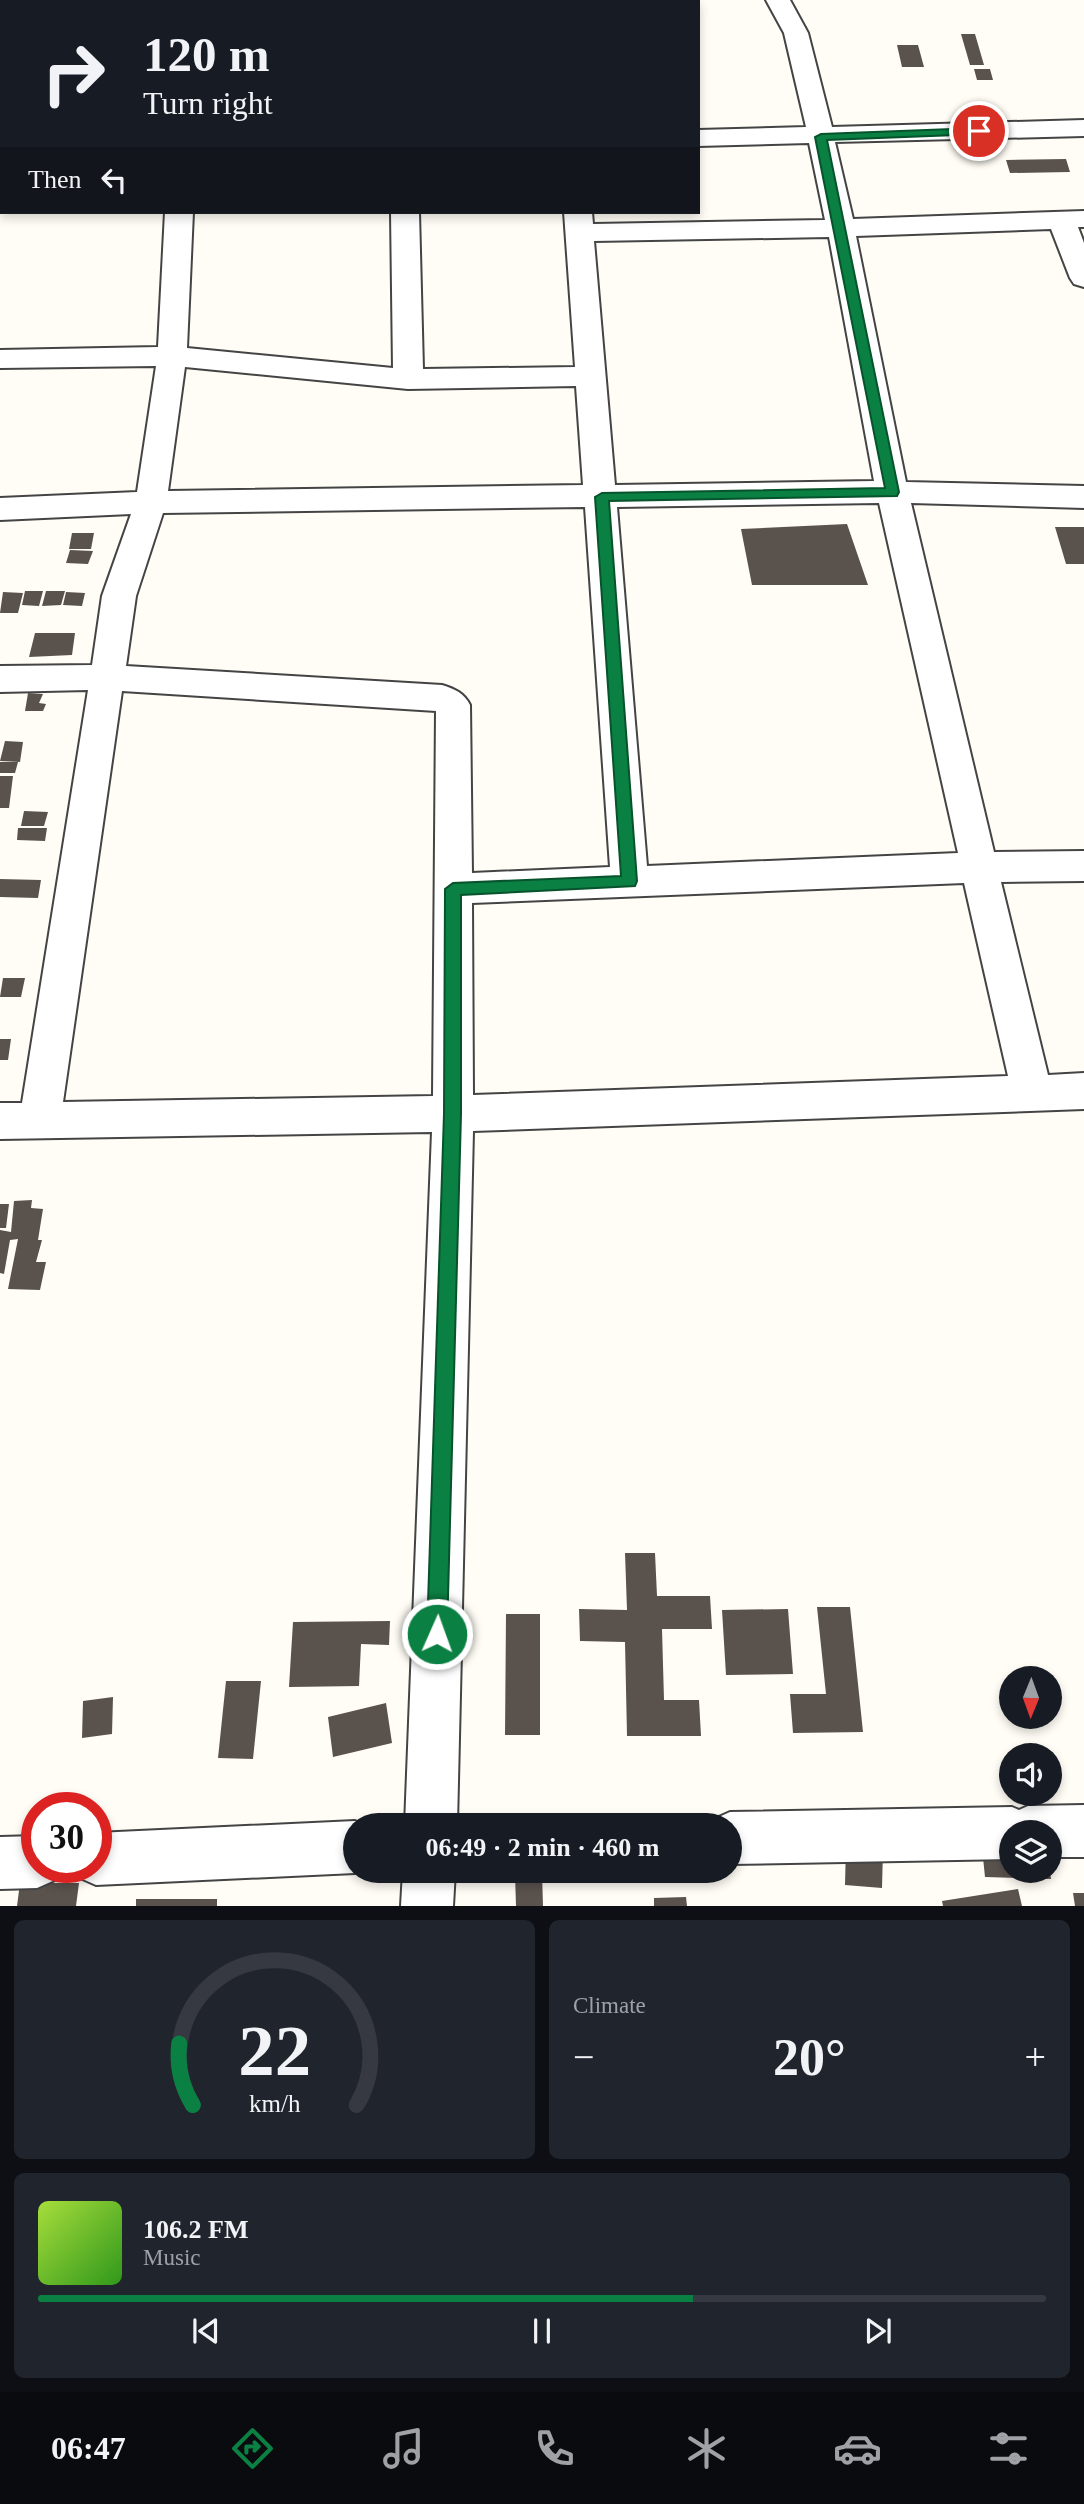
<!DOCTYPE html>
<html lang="en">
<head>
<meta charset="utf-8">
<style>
  :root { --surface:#171b24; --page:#20242c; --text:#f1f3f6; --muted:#9ea1a6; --line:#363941; --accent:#0b8043 }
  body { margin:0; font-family:"Times New Roman",serif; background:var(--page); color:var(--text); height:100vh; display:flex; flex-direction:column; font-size:26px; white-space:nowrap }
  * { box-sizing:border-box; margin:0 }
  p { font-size:23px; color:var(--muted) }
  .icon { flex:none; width:38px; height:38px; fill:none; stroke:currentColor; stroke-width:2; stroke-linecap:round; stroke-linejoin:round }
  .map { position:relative; height:1906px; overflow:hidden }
  .panel { display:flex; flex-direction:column; gap:14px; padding:14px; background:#0d0f14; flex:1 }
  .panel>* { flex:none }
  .guide { position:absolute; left:0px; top:0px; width:700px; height:214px; box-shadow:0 4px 10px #0003; background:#171b24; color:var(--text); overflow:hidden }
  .needle { width:46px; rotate:181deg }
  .tools { position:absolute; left:999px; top:1666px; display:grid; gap:14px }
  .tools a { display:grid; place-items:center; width:63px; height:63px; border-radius:50%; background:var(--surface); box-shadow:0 4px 10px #0003; font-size:35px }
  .speed { position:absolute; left:21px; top:1792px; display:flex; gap:14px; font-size:35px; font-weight:700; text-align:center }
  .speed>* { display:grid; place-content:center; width:91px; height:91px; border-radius:50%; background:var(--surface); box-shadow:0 4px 10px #0003; line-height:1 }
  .speed .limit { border:10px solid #d22; background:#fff; color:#111 }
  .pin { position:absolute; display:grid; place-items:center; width:60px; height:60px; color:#fff; margin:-30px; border:4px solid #fff; border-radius:50%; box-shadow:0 2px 7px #0007 }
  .me { position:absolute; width:77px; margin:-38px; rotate:2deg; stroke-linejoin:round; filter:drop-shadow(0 0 5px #0008) }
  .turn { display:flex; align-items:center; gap:24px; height:147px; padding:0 28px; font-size:32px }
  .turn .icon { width:91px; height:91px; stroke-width:2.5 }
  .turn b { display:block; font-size:49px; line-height:60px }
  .then { display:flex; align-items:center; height:66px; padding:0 28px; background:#0003; gap:14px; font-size:26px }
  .big { font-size:52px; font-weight:700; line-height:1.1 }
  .panel .widget { flex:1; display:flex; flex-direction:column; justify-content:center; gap:10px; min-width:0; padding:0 24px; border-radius:10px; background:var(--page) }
  .panel .dial { align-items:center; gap:0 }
  .dial svg { height:182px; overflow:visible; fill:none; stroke:var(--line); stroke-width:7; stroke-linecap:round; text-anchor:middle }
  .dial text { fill:var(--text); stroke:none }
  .song { display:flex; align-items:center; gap:21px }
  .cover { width:84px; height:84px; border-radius:10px; background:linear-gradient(135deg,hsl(80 70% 55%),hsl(110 70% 35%)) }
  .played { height:7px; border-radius:4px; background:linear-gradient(90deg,var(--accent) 65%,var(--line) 65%) }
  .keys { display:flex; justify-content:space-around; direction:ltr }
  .heat { display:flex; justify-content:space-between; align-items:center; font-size:38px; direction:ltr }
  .panel .tiles { flex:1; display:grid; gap:14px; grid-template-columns:1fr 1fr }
  .widget:last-child { grid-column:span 2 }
  .trip { position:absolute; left:343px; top:1813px; width:399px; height:70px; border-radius:35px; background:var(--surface); box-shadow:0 4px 10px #0003; font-weight:700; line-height:70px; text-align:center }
  .menu { display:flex; height:112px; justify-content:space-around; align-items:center; background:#090b0e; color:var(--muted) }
  .menu .icon { width:49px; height:49px }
  .menu .selected { color:var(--accent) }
  .menu b { font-size:32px; color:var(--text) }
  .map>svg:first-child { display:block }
</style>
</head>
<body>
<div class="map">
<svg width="1084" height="1906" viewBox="0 0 1084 1906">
  <rect width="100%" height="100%" fill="#fffdf5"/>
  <!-- building -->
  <path fill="#5a524d" d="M 961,34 L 975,34 L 984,65 L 970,65 Z
    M 897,45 L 918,45 L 924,67 L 902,67 Z
    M 974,69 L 990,69 L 993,80 L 977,80 Z
    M 1066,159 L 1070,172 L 1010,173 L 1006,160 Z
    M 847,524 L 868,585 L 752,585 L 741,529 Z
    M 1055,527 L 1084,527 L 1084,564 L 1066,564 Z
    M 72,533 L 94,533 L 91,549 L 69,549 Z
    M 70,550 L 93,551 L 88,564 L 66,563 Z
    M 25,591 L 43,591 L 39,606 L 22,605 Z
    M 46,591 L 65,591 L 61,605 L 42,606 Z
    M 3,592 L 23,593 L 18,613 L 0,613 Z
    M 66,592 L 85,593 L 82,606 L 63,605 Z
    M 35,633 L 75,633 L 72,655 L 29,657 Z
    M 28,693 L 43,694 L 39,703 L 46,704 L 43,711 L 25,711 Z
    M 5,741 L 23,742 L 20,762 L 0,761 Z
    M 0,762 L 18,762 L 15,773 L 0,773 Z
    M 0,776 L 13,776 L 9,808 L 0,808 Z
    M 24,811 L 48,812 L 44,826 L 21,826 Z
    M 18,828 L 47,828 L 45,841 L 17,840 Z
    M 0,879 L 41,880 L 38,898 L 0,897 Z
    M 3,978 L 25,978 L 21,997 L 0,997 Z
    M 0,1039 L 11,1039 L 8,1060 L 0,1060 Z
    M 32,1200 L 31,1208 L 43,1209 L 38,1240 L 42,1240 L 36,1262 L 46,1262 L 40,1290 L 8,1289 L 18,1239 L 10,1240 L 4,1274 L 0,1273 L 0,1230 L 11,1232 L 14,1201 Z
    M 0,1204 L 9,1204 L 6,1228 L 0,1228 Z
    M 625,1553 L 655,1553 L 657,1596 L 710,1596 L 712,1629 L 662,1629 L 664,1700 L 699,1700 L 701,1736 L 627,1736 L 625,1642 L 580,1641 L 579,1609 L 627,1610 Z
    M 817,1607 L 850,1607 L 863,1732 L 793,1733 L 790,1694 L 826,1694 Z
    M 788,1609 L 793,1674 L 726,1675 L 722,1610 Z
    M 506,1614 L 540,1614 L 540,1735 L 505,1735 Z
    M 390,1621 L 389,1645 L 361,1644 L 359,1686 L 289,1687 L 293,1622 Z
    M 226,1681 L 261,1681 L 253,1759 L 218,1758 Z
    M 113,1697 L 112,1734 L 82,1738 L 83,1701 Z
    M 386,1703 L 392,1743 L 333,1757 L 328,1717 Z
    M 981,1838 L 1012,1839 L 1012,1871 L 1050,1871 L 1051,1879 L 985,1877 Z
    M 846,1844 L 883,1849 L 882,1888 L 845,1885 Z
    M 542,1873 L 543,1906 L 516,1906 L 515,1874 Z
    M 20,1883 L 79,1883 L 76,1906 L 17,1906 Z
    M 1018,1889 L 1022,1906 L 943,1906 L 942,1901 Z
    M 1073,1893 L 1084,1893 L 1084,1906 L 1075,1906 Z
    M 686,1897 L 687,1906 L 654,1906 L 654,1898 Z
    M 136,1899 L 217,1899 L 217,1906 L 136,1906 Z"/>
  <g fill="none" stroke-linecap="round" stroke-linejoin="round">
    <defs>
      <path id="minor" d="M 196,0 L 220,0 L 220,2 L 196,2 Z
        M 393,0 L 417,0 L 417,2 L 393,2 Z
        M 766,0 L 790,0 L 808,33 L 832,127 L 1084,120 L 1084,136 L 835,142 L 853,219 L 1084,211 L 1084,227 L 1078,227 L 1084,243 L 1084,287 L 1074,284 L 1070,278 L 1051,229 L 856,236 L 906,482 L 1084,486 L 1084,508 L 911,503 L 994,852 L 1084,851 L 1084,881 L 1001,882 L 1048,1075 L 1084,1073 L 1084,1109 L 473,1131 L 457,1825 L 405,1825 L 432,1132 L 0,1139 L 0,1103 L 22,1103 L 88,690 L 0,692 L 0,666 L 92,665 L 102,596 L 131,514 L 0,520 L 0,498 L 137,492 L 156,366 L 0,368 L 0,350 L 158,347 L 165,212 L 193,212 L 187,348 L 393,368 L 391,212 L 419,212 L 423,369 L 575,367 L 564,212 L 592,212 L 593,224 L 825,220 L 809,143 L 698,146 L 698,130 L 806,127 L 784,33 ZM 829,237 L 874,481 L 615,485 L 594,241 ZM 185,367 L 408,389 L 576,386 L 583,485 L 168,491 ZM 879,503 L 958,853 L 647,866 L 617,507 ZM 585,507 L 610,867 L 472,873 L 470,705 C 464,693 455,689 442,685 L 126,666 L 136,596 L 163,513 ZM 122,691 L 436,711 L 433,1096 L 63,1102 ZM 964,883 L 1008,1076 L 473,1095 L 472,903 Z
        M 0,134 L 2,134 L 2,150 L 0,150 Z
        M 1084,1805 L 1084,1857 L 1050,1857 L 1050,1832 L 1012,1832 L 1012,1859 L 730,1864 L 730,1825 L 709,1825 L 712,1820 L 730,1812 L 1012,1807 L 1019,1810 L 1028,1806 Z
        M 355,1821 L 365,1825 L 355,1825 L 355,1871 L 360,1871 L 355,1873 L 96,1885 L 78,1877 L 73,1867 L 96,1867 L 96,1833 Z
        M 37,1836 L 37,1867 L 61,1867 L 55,1880 L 37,1888 L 0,1889 L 0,1837 Z
        M 403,1871 L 455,1871 L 453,1906 L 401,1906 Z"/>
    </defs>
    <!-- minor casing -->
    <use href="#minor" stroke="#444" stroke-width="4"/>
    <!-- minor -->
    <use href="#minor" fill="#fff" fill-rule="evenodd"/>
  </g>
  <!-- route -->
  <path fill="#0b8043" stroke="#07532c" stroke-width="2" d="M 979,128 L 982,129 L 982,134 L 827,140 L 899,492 L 897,496 L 609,501 L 637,881 L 635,886 L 461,895 L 461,1114 L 447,1634 L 444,1641 L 437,1644 L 430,1641 L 427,1634 L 444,1114 L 445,889 L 453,883 L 621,876 L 595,497 L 602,493 L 885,488 L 815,137 L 821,134 Z"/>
</svg>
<div class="tools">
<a><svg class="needle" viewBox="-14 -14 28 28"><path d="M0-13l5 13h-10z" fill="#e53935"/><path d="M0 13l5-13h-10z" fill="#9ea1a6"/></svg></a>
<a><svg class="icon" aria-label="sound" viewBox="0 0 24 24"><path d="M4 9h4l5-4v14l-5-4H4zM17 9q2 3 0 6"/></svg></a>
<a><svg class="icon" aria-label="layers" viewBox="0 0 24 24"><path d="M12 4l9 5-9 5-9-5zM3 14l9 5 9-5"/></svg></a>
</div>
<div class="speed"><div class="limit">30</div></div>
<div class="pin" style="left:979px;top:131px;background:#d93025"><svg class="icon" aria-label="arrive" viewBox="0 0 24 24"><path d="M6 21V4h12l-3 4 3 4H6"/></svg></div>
<svg class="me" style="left:437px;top:1634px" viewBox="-20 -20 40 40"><circle r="17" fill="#0b8043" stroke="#fff" stroke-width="3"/><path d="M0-11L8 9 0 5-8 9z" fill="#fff"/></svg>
<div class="trip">06:49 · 2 min · 460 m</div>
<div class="guide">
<div class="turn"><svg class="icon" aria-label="right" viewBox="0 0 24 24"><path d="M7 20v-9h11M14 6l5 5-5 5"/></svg><div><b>120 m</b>Turn right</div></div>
<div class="then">Then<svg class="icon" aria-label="left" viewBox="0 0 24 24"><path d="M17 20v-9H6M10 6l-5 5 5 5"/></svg></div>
</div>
</div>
<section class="panel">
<div class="tiles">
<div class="widget dial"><svg viewBox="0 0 100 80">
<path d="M14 69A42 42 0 1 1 86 69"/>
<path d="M14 69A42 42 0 0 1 8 42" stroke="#0b8043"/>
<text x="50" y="56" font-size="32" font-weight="700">22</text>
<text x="50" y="72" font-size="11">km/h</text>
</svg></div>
<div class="widget"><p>Climate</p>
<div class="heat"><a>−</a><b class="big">20°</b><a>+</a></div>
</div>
<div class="widget">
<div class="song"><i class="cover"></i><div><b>106.2 FM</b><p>Music</p></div></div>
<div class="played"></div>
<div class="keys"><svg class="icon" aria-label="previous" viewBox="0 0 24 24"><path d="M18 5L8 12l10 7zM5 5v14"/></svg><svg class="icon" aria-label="pause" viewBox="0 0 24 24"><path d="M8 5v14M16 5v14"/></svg><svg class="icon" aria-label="next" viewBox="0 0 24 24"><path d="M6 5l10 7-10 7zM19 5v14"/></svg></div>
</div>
</div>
</section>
<nav class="menu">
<b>06:47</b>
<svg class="icon selected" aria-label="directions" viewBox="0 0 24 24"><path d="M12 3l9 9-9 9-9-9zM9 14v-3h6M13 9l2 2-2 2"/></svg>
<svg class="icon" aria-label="music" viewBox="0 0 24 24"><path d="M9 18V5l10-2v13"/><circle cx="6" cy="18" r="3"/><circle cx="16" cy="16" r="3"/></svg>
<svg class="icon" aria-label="phone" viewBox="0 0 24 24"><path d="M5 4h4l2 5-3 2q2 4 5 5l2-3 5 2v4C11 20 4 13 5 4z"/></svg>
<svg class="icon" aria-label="climate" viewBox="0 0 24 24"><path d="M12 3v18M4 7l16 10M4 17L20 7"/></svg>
<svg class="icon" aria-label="car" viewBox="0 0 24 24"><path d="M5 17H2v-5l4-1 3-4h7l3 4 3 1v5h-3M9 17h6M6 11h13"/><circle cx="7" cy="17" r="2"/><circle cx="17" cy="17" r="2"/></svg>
<svg class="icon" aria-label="filters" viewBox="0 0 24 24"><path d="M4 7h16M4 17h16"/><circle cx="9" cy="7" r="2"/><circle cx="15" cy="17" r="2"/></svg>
</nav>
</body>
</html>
